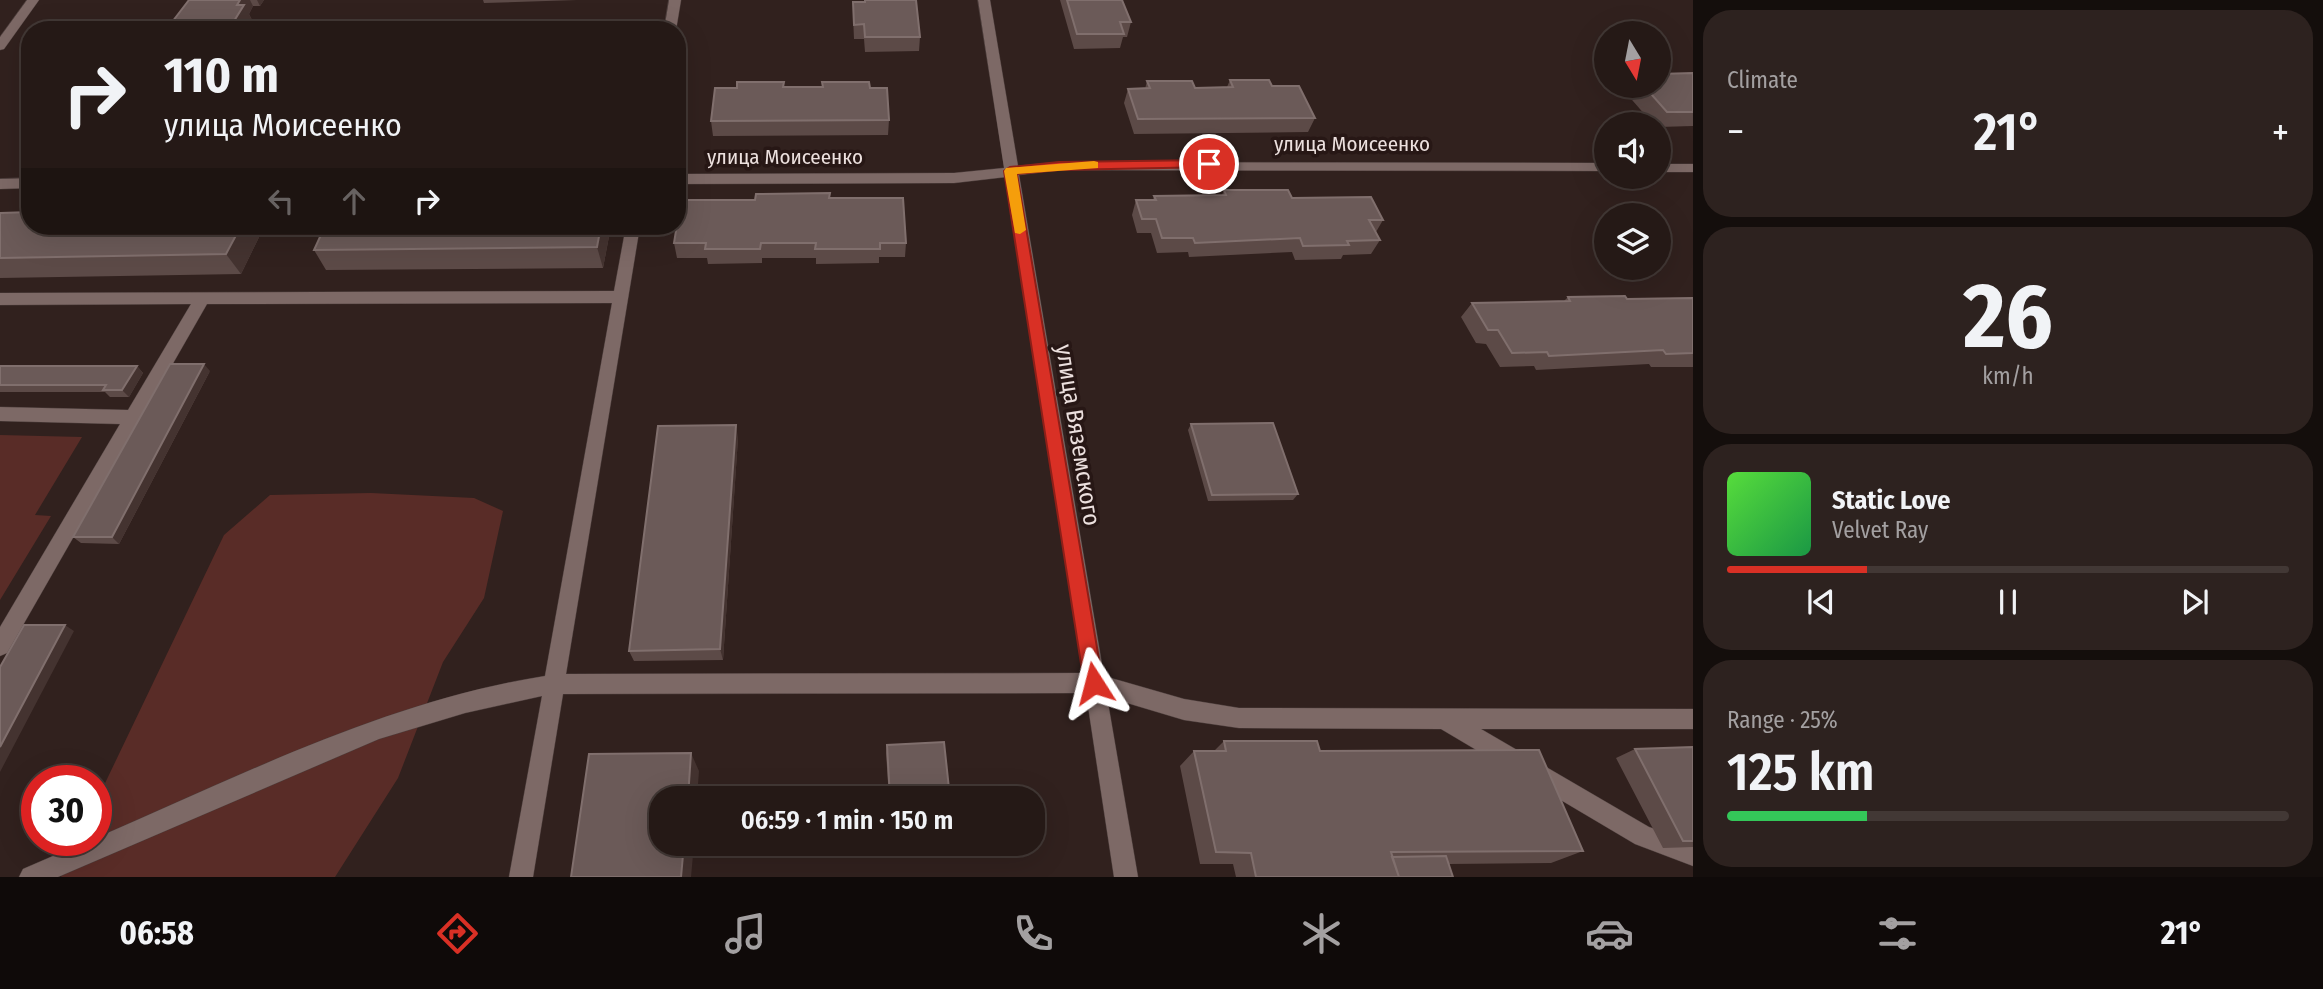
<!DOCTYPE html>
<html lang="en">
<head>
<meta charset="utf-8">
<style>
  :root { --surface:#251916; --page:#2d221f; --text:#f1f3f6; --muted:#a3a0a1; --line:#423835; --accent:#d93025 }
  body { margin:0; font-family:"Fira Sans Condensed",sans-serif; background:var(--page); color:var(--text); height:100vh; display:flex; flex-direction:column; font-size:26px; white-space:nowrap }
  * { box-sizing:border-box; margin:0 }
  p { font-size:23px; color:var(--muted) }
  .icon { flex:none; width:38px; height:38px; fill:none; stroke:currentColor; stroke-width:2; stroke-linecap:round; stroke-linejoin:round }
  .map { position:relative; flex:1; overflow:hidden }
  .details { display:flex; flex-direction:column; gap:10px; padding:10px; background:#140e0c; width:630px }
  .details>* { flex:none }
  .top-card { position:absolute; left:21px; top:21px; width:665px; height:214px; border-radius:28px; box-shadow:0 7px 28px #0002,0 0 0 2px var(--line); background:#251916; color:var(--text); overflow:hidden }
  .needle { width:46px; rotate:170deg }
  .controls { position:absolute; left:1594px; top:21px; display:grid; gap:14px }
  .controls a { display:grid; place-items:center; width:77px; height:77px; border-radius:50%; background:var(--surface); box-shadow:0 7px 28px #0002,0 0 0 2px var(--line); font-size:35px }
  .speed { position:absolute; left:21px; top:765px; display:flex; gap:14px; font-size:35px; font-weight:700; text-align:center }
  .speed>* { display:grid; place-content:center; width:91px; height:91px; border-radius:50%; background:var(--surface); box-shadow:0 7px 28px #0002,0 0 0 2px var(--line); line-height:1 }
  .speed .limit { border:10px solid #d22; background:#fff; color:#111 }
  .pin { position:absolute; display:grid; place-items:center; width:60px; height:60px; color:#fff; margin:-30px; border:4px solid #fff; border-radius:50%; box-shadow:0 2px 7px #0007 }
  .me { position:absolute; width:77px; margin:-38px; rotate:351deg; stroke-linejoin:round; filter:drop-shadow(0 0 5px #0008) }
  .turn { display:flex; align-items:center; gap:24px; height:147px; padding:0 28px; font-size:32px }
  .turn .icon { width:91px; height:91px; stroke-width:2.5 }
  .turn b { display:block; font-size:49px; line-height:60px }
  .lanes { display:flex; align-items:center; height:66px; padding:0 28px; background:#0003; justify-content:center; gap:35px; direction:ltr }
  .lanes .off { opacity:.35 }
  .big { font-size:52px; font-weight:600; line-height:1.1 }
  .details .tile { flex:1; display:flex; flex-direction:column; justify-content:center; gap:10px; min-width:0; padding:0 24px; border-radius:28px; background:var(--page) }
  .details .dial { align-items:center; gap:0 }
  .dial b { font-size:91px; line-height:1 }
  .song { display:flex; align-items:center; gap:21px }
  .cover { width:84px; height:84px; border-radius:10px; background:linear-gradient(135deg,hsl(110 70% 55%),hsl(140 70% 35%)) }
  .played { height:7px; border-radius:4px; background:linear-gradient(90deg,var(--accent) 25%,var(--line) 25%) }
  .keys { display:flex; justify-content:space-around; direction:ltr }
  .heat { display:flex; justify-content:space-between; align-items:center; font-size:38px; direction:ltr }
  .charge { height:10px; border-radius:5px; background:linear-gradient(90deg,#34c759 25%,var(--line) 0) }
  .trip { position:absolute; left:649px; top:786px; width:396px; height:70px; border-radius:28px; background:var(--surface); box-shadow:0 7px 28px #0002,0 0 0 2px var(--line); font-weight:600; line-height:70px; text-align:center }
  .tabs { display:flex; height:112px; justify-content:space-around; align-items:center; background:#0f0a09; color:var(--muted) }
  .tabs .icon { width:49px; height:49px }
  .tabs .on { color:var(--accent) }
  .tabs b { font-size:32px; color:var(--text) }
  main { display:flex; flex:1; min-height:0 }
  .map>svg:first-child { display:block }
</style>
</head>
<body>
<main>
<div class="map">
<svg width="1693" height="877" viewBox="0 0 1693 877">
  <rect width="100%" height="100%" fill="#31211e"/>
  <!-- green -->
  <path fill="#592c27" d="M 0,435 L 82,437 L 35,515 L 51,516 L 0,600 Z
    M 371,493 L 474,498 L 503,511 L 484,598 L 443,662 L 398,778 L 335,877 L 61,877 L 79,840 L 96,840 L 96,802 L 224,535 L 270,495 Z"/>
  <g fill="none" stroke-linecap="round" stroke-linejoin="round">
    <defs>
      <path id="minor" d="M 27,0 L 39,0 L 4,49 L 0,50 L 0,37 Z
        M 669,0 L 681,0 L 676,30 L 664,30 Z
        M 978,0 L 990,0 L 1018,166 L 1059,162 L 1606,163 L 1606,171 L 1059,170 L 1019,175 L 1104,676 L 1184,699 L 1239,708 L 1693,709 L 1693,729 L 1481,729 L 1649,827 L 1693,842 L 1693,866 L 1635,844 L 1441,729 L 1239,728 L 1184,720 L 1107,697 L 1138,877 L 1114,877 L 1086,693 L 563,694 L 533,877 L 509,877 L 542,696 L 465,713 L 379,739 L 58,877 L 19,877 L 23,869 L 90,840 L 96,840 L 96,838 C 242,775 387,701 545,676 L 612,303 L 207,304 L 7,653 L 0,656 L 0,627 L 120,424 L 0,421 L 0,407 L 128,410 L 191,304 L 0,305 L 0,293 L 614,291 L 626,226 L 640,226 L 566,674 L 1083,673 L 1006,177 L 954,183 L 677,184 L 677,174 L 954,173 L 1004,168 Z
        M 1659,164 L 1693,164 L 1693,172 L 1659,172 Z
        M 30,178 L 30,188 L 0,189 L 0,179 Z"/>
    </defs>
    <!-- minor casing -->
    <use href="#minor" stroke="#4b3d3b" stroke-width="1"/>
    <!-- minor -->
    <use href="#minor" fill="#7d6966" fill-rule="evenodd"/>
  </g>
  <!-- wall -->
  <path fill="#5c4a47" d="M 189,0 L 264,0 L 260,6 L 253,6 L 249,14 L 252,20 L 245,30 L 166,30 Z
    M 483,0 L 577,0 L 484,3 Z
    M 864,0 L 916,0 L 920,37 L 919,51 L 865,52 L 864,39 L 854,39 L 853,16 L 853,2 L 864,2 Z
    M 1060,0 L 1122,0 L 1131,22 L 1127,37 L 1123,37 L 1120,48 L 1074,49 Z
    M 1693,73 L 1693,126 L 1659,127 L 1659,124 L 1653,124 L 1626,93 L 1632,86 L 1659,86 L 1659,74 Z
    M 1230,80 L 1272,86 L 1315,118 L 1308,132 L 1134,134 L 1124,103 L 1128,89 L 1145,89 L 1147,81 L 1195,88 L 1227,87 Z
    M 784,87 L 870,88 L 889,120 L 888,135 L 713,136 L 711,121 Z
    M 1224,190 L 1292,198 L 1383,220 L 1376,232 L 1380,240 L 1371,254 L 1343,255 L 1341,259 L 1295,260 L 1292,252 L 1189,257 L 1188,252 L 1157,253 L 1151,233 L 1137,233 L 1132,215 L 1136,200 L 1153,200 L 1154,196 L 1222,195 Z
    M 830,198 L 906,243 L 905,257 L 879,257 L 879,263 L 816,264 L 816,258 L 762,258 L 762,263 L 708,264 L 707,258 L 677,258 L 674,243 Z
    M 0,213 L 263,229 L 241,274 L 0,278 Z
    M 325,226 L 611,226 L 603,268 L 326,270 L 314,250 Z
    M 1568,297 L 1627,299 L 1693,298 L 1693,367 L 1651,367 L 1649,364 L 1536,370 L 1534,366 L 1500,367 L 1486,344 L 1476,343 L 1461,317 L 1472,303 L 1564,301 Z
    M 0,366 L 137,366 L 143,373 L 129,397 L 110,397 L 105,392 L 0,392 Z
    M 210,371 L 119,544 L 81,543 L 73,537 Z
    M 1191,424 L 1298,494 L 1293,500 L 1208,501 L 1188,430 Z
    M 738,438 L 723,660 L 634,661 L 629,651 Z
    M 1224,741 L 1320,751 L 1583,851 L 1551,863 L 1448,864 L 1453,877 L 1236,877 L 1233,864 L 1200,864 L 1180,766 L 1194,751 L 1214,751 Z
    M 887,745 L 950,798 L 889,798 L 886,753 Z
    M 1693,747 L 1693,847 L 1663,848 L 1616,758 L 1635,749 Z"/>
  <!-- shaded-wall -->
  <path fill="#443330" d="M 240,0 L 250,0 L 253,6 L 249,14 L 252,20 L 245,30 L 229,30 L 237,5 Z
    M 257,0 L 264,0 L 260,6 Z
    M 241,226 L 261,226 L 263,229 L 241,274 L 226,254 Z
    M 601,226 L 611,226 L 603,268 L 597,247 Z
    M 204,364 L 210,371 L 119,544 L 112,537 Z
    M 137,366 L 143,373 L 129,397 L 122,390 Z
    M 736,425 L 738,438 L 723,660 L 720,649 Z
    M 65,625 L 74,631 L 0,772 L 0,747 Z
    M 691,753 L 699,771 L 697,798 L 688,798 Z
    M 684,844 L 694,844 L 691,877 L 681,877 Z"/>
  <!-- building -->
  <path fill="#6b5a58" stroke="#806f6d" stroke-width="2" d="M 189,0 L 240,0 L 237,5 L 244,5 L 229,29 L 221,30 L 166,30 Z
    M 865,0 L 916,0 L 920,37 L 865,37 L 864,24 L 854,25 L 853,2 L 865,2 Z
    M 1067,0 L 1122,0 L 1131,22 L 1120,22 L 1124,34 L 1077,34 Z
    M 1693,73 L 1693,112 L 1667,112 L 1644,86 L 1659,86 L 1659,78 L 1660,78 L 1659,74 Z
    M 1230,80 L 1269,80 L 1272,86 L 1299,86 L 1315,118 L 1138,119 L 1128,89 L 1150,88 L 1147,81 L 1192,81 L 1195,88 L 1233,87 Z
    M 737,82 L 784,82 L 783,87 L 823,87 L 822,82 L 869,82 L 870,88 L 887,88 L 889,120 L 711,121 L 715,88 L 737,88 Z
    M 1224,190 L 1288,190 L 1292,198 L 1371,197 L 1383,220 L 1369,220 L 1380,240 L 1347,241 L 1349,245 L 1303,246 L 1300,238 L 1195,243 L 1193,238 L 1162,238 L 1156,219 L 1142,219 L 1136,200 L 1156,200 L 1154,196 L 1226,195 Z
    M 830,193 L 829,198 L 903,198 L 906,243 L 880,243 L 880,249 L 815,249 L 816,243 L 761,243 L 760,249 L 705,249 L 706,243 L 674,243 L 681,200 L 755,200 L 756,194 Z
    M 30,212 L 30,226 L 241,226 L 226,254 L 0,258 L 0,213 Z
    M 325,226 L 601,226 L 597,247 L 314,250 Z
    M 1625,296 L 1627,299 L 1693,298 L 1693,353 L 1666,354 L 1663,350 L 1549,356 L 1547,352 L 1512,353 L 1498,330 L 1488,330 L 1472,303 L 1570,301 L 1568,297 Z
    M 170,364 L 204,364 L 112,537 L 73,537 Z
    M 0,366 L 137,366 L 122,390 L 103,390 L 106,385 L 0,385 Z
    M 1273,423 L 1298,494 L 1212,495 L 1191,424 Z
    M 736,425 L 720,649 L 629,651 L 658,426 Z
    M 24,625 L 65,625 L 0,747 L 0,667 Z
    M 1224,741 L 1317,741 L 1320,751 L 1539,750 L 1583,851 L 1391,852 L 1399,877 L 1256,877 L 1251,853 L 1216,852 L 1194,751 L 1226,751 Z
    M 944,742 L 950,798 L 890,798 L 887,745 Z
    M 1693,747 L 1693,841 L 1683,841 L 1635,749 Z
    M 691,753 L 688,798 L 662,798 L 662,844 L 684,844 L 681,877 L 571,877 L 589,754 Z
    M 1446,856 L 1453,877 L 1399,877 L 1392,857 Z"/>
  <!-- route -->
  <path fill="#d93025" stroke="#8d1f18" stroke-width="2" d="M 1209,160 L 1214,162 L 1214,167 L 1059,170 L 1017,174 L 1103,683 L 1100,689 L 1094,692 L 1087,689 L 1084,683 L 1004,171 L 1010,167 L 1059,162 Z"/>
  <!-- slow -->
  <path fill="#f59e0b" d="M 1094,161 L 1098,162 L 1098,168 L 1017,174 L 1026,230 L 1020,234 L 1015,233 L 1004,171 L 1006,168 Z"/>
  <g text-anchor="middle" stroke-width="7" stroke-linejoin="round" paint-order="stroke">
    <!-- far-street labels -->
    <g font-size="21" fill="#ece0de" stroke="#271715">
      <text x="1352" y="151">улица Моисеенко</text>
      <text x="785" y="164">улица Моисеенко</text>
    </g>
    <!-- street labels -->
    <g font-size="24" fill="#ece0de" stroke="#271715">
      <text transform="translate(1078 435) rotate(81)" y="8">улица Вяземского</text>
    </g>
  </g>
</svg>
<div class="controls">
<a><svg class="needle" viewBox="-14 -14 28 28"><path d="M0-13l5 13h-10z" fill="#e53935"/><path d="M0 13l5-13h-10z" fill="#a3a0a1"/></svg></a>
<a><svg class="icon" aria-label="sound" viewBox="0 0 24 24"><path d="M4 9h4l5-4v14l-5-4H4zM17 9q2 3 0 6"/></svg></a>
<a><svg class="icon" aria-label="layers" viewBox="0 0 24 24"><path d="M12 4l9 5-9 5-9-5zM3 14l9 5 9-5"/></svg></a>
</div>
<div class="speed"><div class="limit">30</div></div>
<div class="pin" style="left:1209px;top:164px;background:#d93025"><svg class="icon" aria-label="arrive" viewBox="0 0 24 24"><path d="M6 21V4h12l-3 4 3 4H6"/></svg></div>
<svg class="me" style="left:1094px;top:683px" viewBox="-20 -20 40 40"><path d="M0-17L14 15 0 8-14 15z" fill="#d93025" stroke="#fff" stroke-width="4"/></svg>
<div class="trip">06:59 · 1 min · 150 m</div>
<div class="top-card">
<div class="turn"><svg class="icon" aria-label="right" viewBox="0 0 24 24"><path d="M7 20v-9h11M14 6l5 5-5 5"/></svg><div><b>110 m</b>улица Моисеенко</div></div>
<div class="lanes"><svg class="icon off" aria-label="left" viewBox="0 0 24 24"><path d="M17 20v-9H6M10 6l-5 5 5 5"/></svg><svg class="icon off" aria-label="ahead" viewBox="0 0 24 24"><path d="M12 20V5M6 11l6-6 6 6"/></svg><svg class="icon" aria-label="right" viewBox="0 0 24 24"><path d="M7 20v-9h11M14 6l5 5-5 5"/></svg></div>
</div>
</div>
<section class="details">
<div class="tile"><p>Climate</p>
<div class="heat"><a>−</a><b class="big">21°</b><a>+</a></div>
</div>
<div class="tile dial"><b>26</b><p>km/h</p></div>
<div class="tile">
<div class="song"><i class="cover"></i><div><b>Static Love</b><p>Velvet Ray</p></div></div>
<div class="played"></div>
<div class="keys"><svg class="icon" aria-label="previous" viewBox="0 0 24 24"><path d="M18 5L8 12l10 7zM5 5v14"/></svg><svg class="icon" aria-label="pause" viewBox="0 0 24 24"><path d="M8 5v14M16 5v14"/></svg><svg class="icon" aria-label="next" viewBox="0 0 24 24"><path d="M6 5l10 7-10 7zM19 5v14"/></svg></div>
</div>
<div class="tile"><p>Range · 25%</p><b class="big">125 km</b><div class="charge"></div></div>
</section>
</main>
<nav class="tabs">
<b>06:58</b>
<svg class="icon on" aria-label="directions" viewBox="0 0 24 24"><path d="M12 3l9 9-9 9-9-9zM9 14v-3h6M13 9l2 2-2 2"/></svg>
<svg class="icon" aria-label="music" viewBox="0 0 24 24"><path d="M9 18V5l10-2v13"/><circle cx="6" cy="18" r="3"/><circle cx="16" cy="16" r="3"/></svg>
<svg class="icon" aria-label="phone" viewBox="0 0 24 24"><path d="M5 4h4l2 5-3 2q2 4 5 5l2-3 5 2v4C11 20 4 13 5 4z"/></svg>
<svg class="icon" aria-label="climate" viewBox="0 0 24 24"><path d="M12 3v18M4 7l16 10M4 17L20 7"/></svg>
<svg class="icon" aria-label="car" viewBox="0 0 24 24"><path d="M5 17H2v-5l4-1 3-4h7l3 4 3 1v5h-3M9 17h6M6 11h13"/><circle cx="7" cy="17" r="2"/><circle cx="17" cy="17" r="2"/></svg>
<svg class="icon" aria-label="filters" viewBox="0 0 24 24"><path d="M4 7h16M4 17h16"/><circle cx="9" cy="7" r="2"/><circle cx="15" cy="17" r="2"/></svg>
<b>21°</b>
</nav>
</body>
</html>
